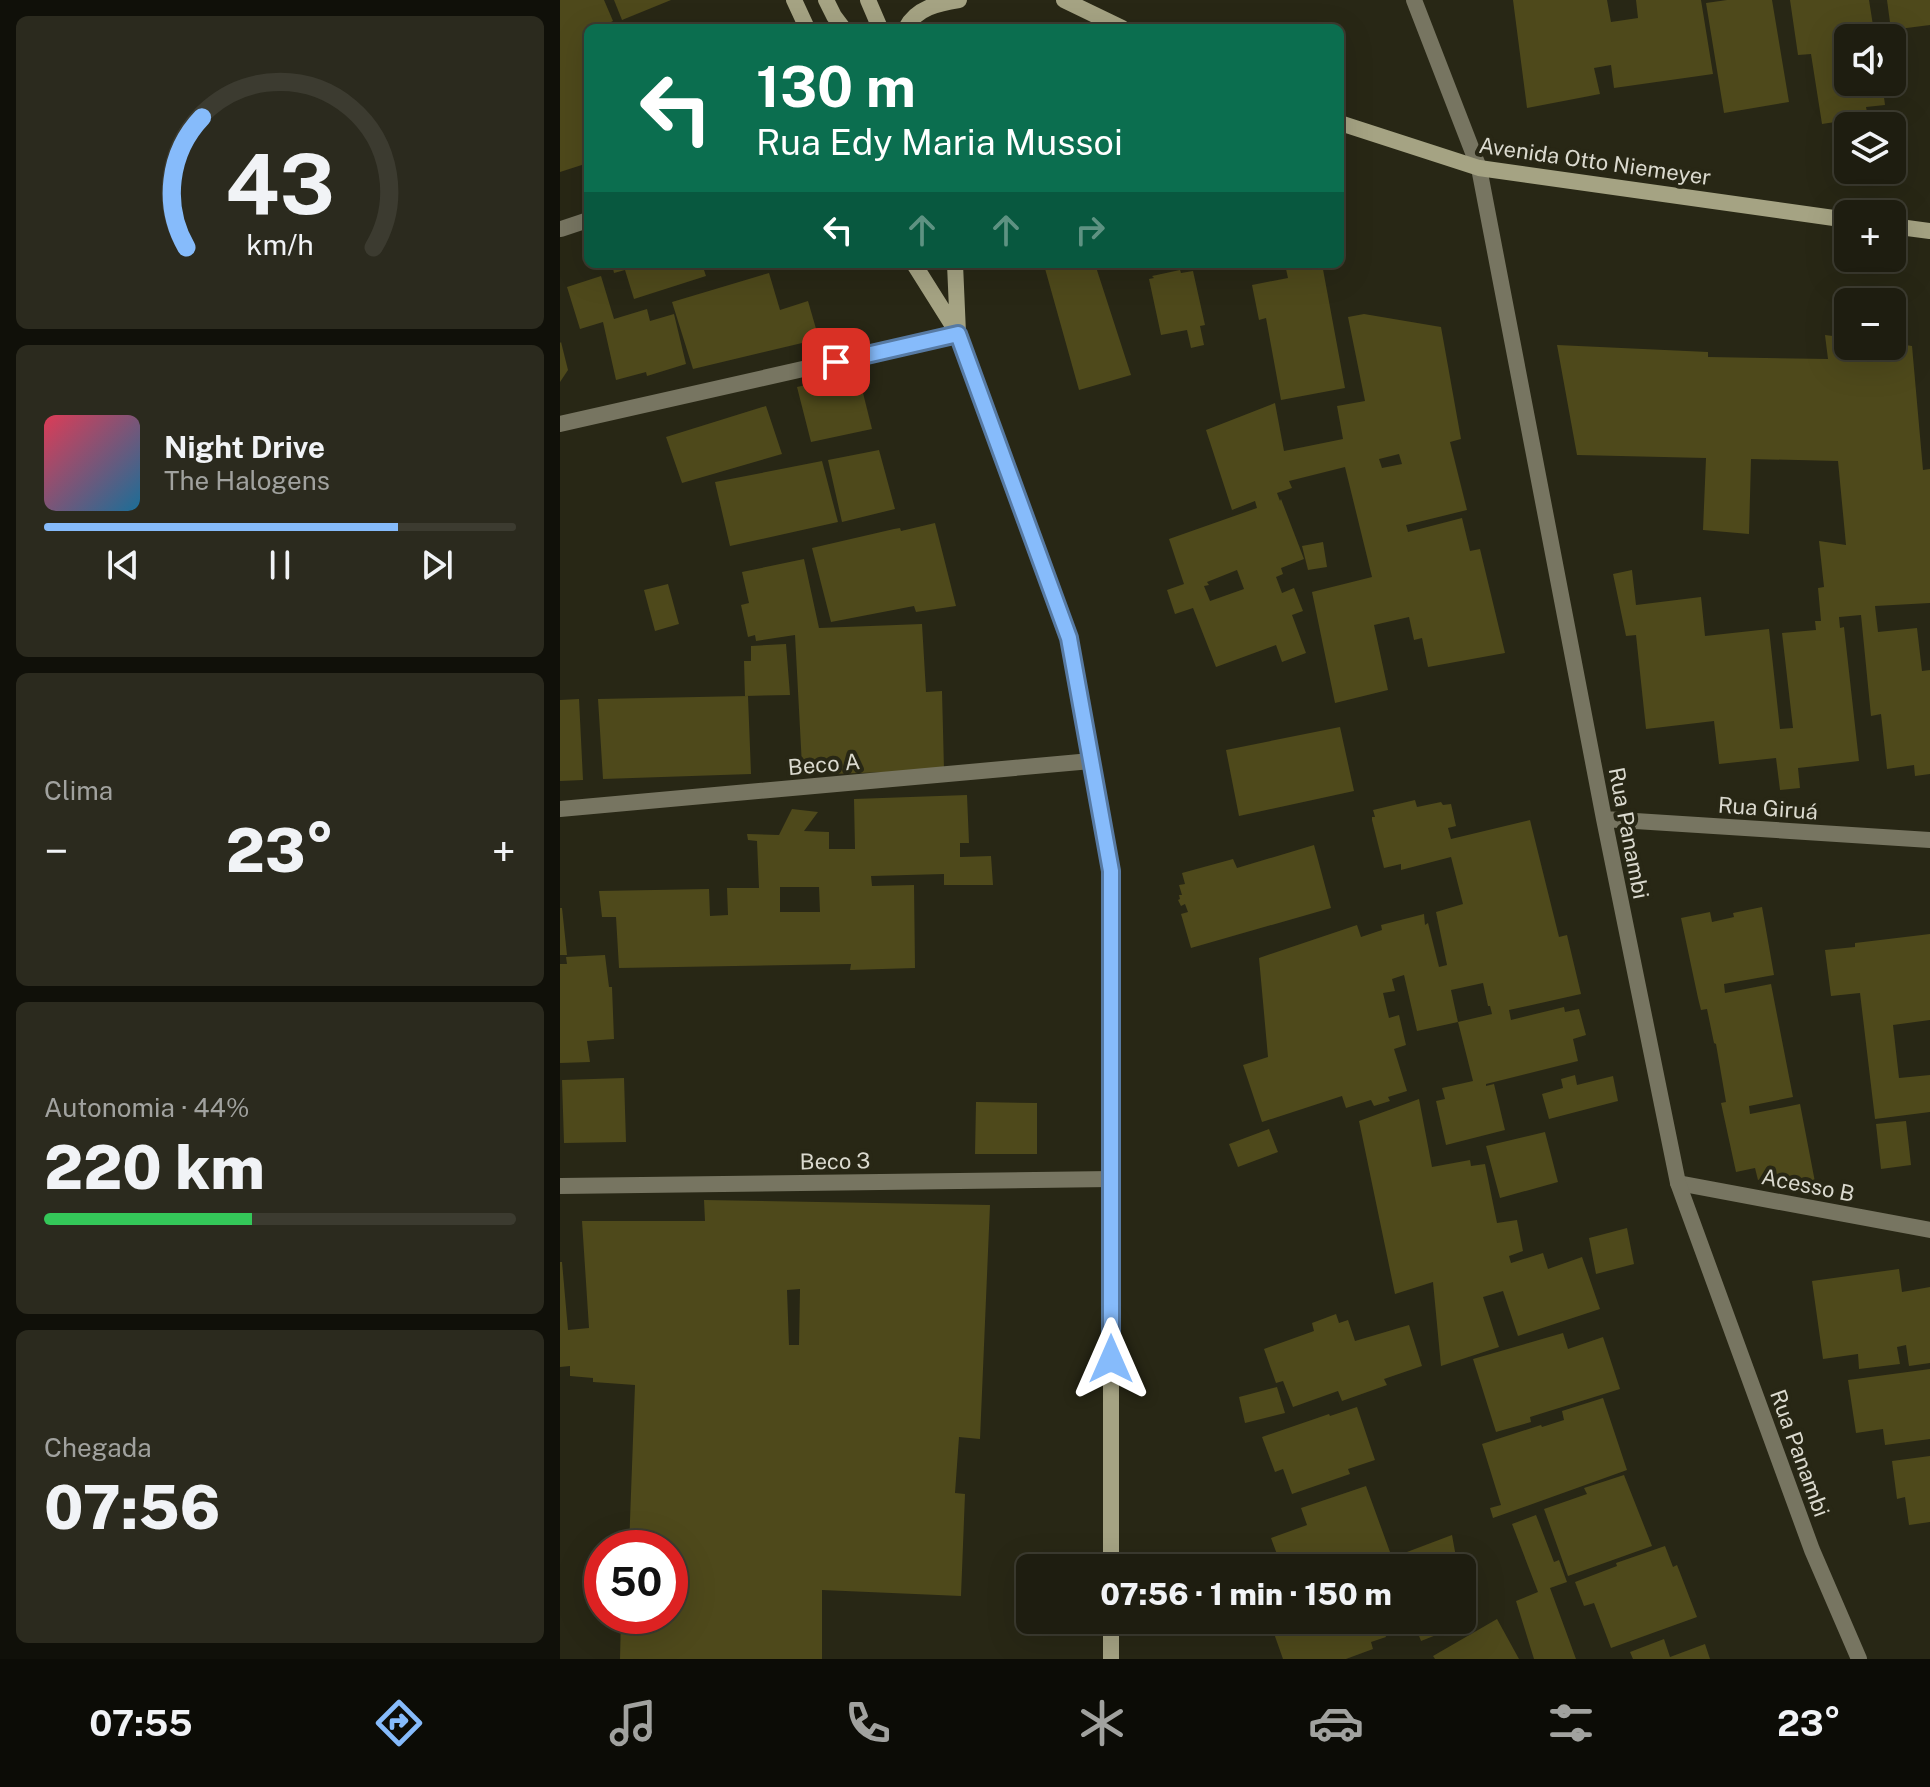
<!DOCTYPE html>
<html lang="pt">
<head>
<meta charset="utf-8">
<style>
  :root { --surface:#1e1d10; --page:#2b2a1e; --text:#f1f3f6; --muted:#a1a29f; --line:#3c3b30; --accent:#86bbfb }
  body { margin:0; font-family:"Public Sans",sans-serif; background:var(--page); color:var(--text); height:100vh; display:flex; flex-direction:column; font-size:30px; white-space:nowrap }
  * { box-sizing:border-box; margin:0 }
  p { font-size:26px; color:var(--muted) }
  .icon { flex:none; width:44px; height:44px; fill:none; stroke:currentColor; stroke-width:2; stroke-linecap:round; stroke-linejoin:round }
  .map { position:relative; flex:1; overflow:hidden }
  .drawer { display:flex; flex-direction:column; gap:16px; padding:16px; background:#101009; width:560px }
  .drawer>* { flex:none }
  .banner { position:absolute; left:24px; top:24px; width:760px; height:244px; border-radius:12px; box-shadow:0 8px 32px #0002,0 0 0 2px var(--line); background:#0b6e4f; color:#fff; overflow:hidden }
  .fabs { position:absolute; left:1274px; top:24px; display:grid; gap:16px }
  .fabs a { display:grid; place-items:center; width:72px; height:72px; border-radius:12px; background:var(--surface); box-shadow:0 8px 32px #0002,0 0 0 2px var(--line); font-size:40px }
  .speed { position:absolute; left:24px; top:1530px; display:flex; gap:16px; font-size:40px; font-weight:700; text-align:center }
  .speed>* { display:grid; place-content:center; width:104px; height:104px; border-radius:50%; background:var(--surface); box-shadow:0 8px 32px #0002,0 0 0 2px var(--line); line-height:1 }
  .speed .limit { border:12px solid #d22; background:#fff; color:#111 }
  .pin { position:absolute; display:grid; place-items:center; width:68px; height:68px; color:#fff; margin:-34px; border-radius:16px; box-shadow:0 4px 12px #0006 }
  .me { position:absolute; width:88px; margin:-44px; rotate:0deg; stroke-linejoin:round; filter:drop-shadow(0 0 6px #0008) }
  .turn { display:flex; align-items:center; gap:28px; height:168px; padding:0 40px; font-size:36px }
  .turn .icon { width:104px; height:104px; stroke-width:2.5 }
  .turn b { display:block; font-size:56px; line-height:68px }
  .lanes { display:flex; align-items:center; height:76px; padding:0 40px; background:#0003; justify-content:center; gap:40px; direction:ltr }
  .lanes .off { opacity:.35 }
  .big { font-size:60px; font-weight:800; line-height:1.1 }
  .drawer .card { flex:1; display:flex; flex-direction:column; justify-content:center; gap:12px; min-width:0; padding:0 28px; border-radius:12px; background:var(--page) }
  .drawer .dial { align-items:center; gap:0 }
  .dial svg { height:208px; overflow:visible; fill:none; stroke:var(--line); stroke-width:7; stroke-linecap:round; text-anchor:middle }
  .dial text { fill:var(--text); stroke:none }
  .song { display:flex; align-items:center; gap:24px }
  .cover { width:96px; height:96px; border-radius:12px; background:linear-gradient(135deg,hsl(350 70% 55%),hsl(200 70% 35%)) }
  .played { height:8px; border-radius:4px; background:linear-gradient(90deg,var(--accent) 75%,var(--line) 75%) }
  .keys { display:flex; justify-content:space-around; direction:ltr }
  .heat { display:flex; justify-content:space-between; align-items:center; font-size:44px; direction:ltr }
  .charge { height:12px; border-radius:6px; background:linear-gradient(90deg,#34c759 44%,var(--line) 0) }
  .trip { position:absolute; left:456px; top:1554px; width:460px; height:80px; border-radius:12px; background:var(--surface); box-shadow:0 8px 32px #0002,0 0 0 2px var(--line); font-weight:800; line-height:80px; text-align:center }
  .tab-bar { display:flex; height:128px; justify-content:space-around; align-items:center; background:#0c0c06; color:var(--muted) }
  .tab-bar .icon { width:56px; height:56px }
  .tab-bar .active { color:var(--accent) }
  .tab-bar b { font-size:36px; color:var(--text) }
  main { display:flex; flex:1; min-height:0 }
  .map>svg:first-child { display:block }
</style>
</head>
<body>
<main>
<section class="drawer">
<div class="card dial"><svg viewBox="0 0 100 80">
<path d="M14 69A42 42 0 1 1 86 69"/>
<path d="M14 69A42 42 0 0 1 20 19" stroke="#86bbfb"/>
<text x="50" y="56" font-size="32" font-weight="700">43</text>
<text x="50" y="72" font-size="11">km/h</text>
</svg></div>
<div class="card">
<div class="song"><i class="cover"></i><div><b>Night Drive</b><p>The Halogens</p></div></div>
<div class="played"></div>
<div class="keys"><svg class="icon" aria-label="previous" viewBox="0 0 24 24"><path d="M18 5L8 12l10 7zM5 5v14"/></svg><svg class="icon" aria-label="pause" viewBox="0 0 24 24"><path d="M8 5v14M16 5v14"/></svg><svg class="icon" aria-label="next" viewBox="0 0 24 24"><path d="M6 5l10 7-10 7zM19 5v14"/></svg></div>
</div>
<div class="card"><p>Clima</p>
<div class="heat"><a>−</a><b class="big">23°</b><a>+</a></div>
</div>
<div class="card"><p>Autonomia · 44%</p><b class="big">220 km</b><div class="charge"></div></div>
<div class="card"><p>Chegada</p><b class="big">07:56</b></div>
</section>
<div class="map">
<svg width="1370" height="1659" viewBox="0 0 1370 1659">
  <rect width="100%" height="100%" fill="#282715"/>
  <!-- building -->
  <path fill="#4e491b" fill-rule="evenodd" d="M 0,0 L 44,0 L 53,21 L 47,24 L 48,28 L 28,28 L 28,163 L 0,172 Z
    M 54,0 L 111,0 L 62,20 Z
    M 953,0 L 1047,0 L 1051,22 L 1078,18 L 1076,0 L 1141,0 L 1153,74 L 1054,88 L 1051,65 L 1034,68 L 1040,94 L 967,108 Z
    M 1167,0 L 1212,0 L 1229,102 L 1164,113 L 1146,3 Z
    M 1230,0 L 1309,0 L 1315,38 L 1288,38 L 1288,82 L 1322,82 L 1325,105 L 1306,107 L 1308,117 L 1262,124 L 1251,54 L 1238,55 Z
    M 1327,0 L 1370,0 L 1370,25 L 1331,30 Z
    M 52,264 L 142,264 L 146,276 L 74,299 L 65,270 L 54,273 Z
    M 469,264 L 535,264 L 571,375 L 519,390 L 484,265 L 470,269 Z
    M 750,264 L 762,264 L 785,388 L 721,400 L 706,318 L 699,320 L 692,285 L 728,278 L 726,269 Z
    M 620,270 L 621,273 L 633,271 L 645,325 L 640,326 L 644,345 L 631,348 L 627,330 L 601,335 L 589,279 L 594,278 L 592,276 Z
    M 209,273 L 220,310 L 248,301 L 259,339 L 133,369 L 112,302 Z
    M 41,276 L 54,319 L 87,309 L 90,321 L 114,314 L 126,364 L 87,376 L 86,372 L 56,380 L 43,322 L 20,329 L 7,287 Z
    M 804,314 L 881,327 L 901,439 L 890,442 L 907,510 L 846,525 L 848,532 L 902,518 L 910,551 L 920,549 L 945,653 L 868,667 L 862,638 L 854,640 L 849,617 L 814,625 L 828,690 L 775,703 L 752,592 L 812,577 L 785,467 L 729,481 L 732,488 L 717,493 L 720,501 L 721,499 L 744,559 L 721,568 L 723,574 L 716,577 L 722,593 L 734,588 L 743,611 L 732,615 L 746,653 L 722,662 L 716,645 L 656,667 L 633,608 L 615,614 L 607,590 L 624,584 L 609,539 L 697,508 L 695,501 L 672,510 L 646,430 L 715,403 L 724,451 L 783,439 L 777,406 L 805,401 L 788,317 ZM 839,454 L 842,464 L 822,468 L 819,459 ZM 677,570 L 684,589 L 650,601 L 644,586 L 649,585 L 647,582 Z
    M 1265,335 L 1288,338 L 1288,346 L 1332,346 L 1332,343 L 1352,346 L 1363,470 L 1370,469 L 1370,603 L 1315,606 L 1318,632 L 1357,628 L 1362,671 L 1370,670 L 1370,774 L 1355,776 L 1354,765 L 1327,769 L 1321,714 L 1311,716 L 1301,615 L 1279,617 L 1280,628 L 1284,627 L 1299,761 L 1238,768 L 1240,788 L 1220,790 L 1216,758 L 1159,764 L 1154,721 L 1086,729 L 1076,635 L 1066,636 L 1053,574 L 1072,570 L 1076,605 L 1141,597 L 1145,636 L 1209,629 L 1220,729 L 1233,728 L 1222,633 L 1256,630 L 1255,621 L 1261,621 L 1258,588 L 1264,587 L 1259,541 L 1286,545 L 1278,461 L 1191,459 L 1189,534 L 1143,530 L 1146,458 L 1017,455 L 997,345 L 1148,352 L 1148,357 L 1268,359 Z
    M 1,342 L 8,370 L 0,382 L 0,343 Z
    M 298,373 L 312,429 L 251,442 L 237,387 Z
    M 206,406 L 222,454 L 122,483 L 106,437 Z
    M 319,450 L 335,509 L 282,522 L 268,460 Z
    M 262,461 L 278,522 L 170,546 L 155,482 Z
    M 375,523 L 396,606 L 356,612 L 354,606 L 271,622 L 252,548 L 334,529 L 340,528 L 341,531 Z
    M 763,542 L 767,567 L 748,570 L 742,546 Z
    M 244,559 L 259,628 L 362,624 L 366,692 L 382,691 L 384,770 L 271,774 L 272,766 L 242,766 L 235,635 L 196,641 L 195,635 L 188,637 L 181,605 L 189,603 L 182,572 Z
    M 108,584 L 119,624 L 95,631 L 84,590 Z
    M 226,644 L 230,695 L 185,696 L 184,661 L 191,661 L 191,646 Z
    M 188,696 L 191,774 L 43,779 L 38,699 Z
    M 19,699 L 23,780 L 0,781 L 0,700 Z
    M 780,727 L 794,791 L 679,816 L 666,750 Z
    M 407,795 L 409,843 L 400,843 L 400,857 L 431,856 L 433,885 L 384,885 L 384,874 L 311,876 L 312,886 L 354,885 L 355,968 L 290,970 L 291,964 L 59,968 L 56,917 L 42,917 L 39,891 L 149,889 L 150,916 L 168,915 L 167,888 L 199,888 L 197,841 L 188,840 L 187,834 L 219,835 L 232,809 L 258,812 L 244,831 L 269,832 L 269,849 L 295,849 L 294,799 ZM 220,887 L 259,887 L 260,912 L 220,912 Z
    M 855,800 L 857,807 L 881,802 L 883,805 L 891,804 L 896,826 L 888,828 L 891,839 L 970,820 L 999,937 L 1007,935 L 1021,994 L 949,1010 L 951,1020 L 1004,1007 L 1005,1012 L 1019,1009 L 1026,1035 L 1013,1039 L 1018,1061 L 926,1084 L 926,1086 L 934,1084 L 945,1130 L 886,1145 L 876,1101 L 885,1099 L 882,1088 L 913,1081 L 898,1022 L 857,1031 L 844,975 L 832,979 L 835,991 L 823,993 L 829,1018 L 839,1015 L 846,1045 L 834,1049 L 847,1091 L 828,1097 L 830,1101 L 814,1106 L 811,1100 L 786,1108 L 782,1096 L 702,1122 L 683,1065 L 708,1057 L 699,958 L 797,925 L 801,937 L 822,930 L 821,925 L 864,914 L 865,925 L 868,923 L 879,967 L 887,965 L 876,912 L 903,904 L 891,857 L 841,870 L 841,864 L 824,868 L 812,820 L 812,817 L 815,817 L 813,810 ZM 923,983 L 928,1006 L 930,1006 L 932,1014 L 898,1022 L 891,990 Z
    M 754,845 L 771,908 L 631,948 L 621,914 L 628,912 L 625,904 L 621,906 L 618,900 L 620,899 L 619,895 L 622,895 L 619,885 L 625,884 L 622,873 L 673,859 L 677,868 Z
    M 1202,907 L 1214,975 L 1164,984 L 1165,993 L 1211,984 L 1233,1097 L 1189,1106 L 1190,1114 L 1240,1104 L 1255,1182 L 1223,1188 L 1220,1175 L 1198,1180 L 1195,1168 L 1176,1172 L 1161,1103 L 1166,1102 L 1156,1044 L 1154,1043 L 1147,1009 L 1141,1010 L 1138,998 L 1121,918 L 1150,912 L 1152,922 L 1174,917 L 1173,913 Z
    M 0,908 L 2,908 L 7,955 L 0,955 Z
    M 1370,934 L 1370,1020 L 1333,1025 L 1339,1078 L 1370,1075 L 1370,1112 L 1315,1119 L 1300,993 L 1271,996 L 1265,950 L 1295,947 L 1295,943 Z
    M 45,955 L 49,987 L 52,987 L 54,1039 L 27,1041 L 30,1062 L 0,1063 L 0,964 L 7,964 L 6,957 Z
    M 1015,1075 L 1017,1085 L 1053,1076 L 1058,1101 L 989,1119 L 982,1094 L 1003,1088 L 1001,1079 Z
    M 64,1078 L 66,1142 L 4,1143 L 2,1080 Z
    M 859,1099 L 872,1167 L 910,1160 L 911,1166 L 925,1164 L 937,1223 L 957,1220 L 963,1251 L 949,1256 L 951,1263 L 983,1253 L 988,1269 L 1022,1257 L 1040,1309 L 958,1336 L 943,1291 L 923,1297 L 939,1347 L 881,1366 L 873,1282 L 835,1294 L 799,1121 Z
    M 416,1102 L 477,1103 L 477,1154 L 415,1154 Z
    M 1346,1121 L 1351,1165 L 1321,1169 L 1316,1124 Z
    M 709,1129 L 718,1152 L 678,1167 L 669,1144 Z
    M 985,1132 L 998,1182 L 940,1198 L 926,1146 Z
    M 144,1200 L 430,1205 L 420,1439 L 399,1437 L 395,1493 L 405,1494 L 401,1596 L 262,1590 L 262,1659 L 60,1659 L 61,1616 L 110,1616 L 110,1548 L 69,1548 L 75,1385 L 33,1382 L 33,1378 L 10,1376 L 10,1366 L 0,1367 L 0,1262 L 2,1262 L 8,1330 L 29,1328 L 22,1221 L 145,1221 ZM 240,1289 L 239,1345 L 229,1345 L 227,1290 Z
    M 1067,1228 L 1074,1264 L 1036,1274 L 1029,1238 Z
    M 1339,1269 L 1342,1292 L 1370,1287 L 1370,1363 L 1349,1366 L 1346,1345 L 1337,1347 L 1340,1364 L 1299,1369 L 1298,1354 L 1263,1359 L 1252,1281 Z
    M 776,1314 L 779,1323 L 788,1320 L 795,1341 L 849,1325 L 862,1366 L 824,1379 L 827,1385 L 782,1401 L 778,1391 L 733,1407 L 723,1381 L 716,1383 L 704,1349 L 754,1331 L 752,1323 Z
    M 1003,1333 L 1008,1349 L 1043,1337 L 1060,1389 L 970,1417 L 971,1422 L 936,1432 L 913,1359 Z
    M 1370,1369 L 1370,1439 L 1325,1445 L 1323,1429 L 1296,1433 L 1288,1380 Z
    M 717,1387 L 725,1413 L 685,1423 L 679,1397 Z
    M 1043,1398 L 1067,1470 L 933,1518 L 930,1508 L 941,1505 L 922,1444 L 981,1425 L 982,1427 L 1004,1420 L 1002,1411 Z
    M 797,1407 L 815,1460 L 788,1469 L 790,1474 L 732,1494 L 723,1469 L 715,1472 L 702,1437 L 769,1414 L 770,1416 Z
    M 1370,1456 L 1370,1522 L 1349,1525 L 1345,1497 L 1337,1499 L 1332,1461 Z
    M 1064,1475 L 1092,1546 L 1008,1576 L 984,1509 L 1027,1494 L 1024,1488 Z
    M 806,1486 L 830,1552 L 785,1568 L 722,1568 L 711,1538 L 747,1525 L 741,1508 Z
    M 976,1515 L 994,1562 L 999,1560 L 1007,1582 L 990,1588 L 1016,1659 L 974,1659 L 956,1601 L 978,1592 L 952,1524 Z
    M 892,1535 L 898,1568 L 844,1568 L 839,1555 Z
    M 1105,1546 L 1113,1567 L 1117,1565 L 1137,1617 L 1051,1648 L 1034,1603 L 1024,1606 L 1015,1582 L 1057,1566 L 1056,1563 Z
    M 902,1597 L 904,1597 L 909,1622 L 861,1641 L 853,1620 L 902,1620 Z
    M 937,1619 L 959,1659 L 875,1659 L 873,1656 Z
    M 725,1620 L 820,1620 L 826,1637 L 811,1642 L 813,1649 L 786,1659 L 723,1659 L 711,1625 Z
    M 1104,1639 L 1110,1657 L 1145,1644 L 1150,1659 L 1073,1659 L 1070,1652 Z"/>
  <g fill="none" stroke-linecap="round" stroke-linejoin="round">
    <!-- service -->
    <path stroke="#777561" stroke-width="16" d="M 1,229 L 28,220
      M 0,424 L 398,334
      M 0,809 L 531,761
      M 1118,1183 L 1370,1230
      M 0,1186 L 551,1179"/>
    <!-- minor -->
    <path stroke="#777561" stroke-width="16" d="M 854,0 L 919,168 L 1044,819 L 1118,1183 L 1252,1550 L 1299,1659
      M 1044,819 L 1370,840"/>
    <!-- secondary -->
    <path stroke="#a5a383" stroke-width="16" d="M 234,0 L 247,28
      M 266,0 L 274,16 L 283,28
      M 308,0 L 320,28
      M 504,0 L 562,28
      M 346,28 C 356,8 379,3 399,0
      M 780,123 L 919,168 L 1288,220
      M 1332,226 L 1370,231
      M 354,264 L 398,334 L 509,638 L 551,871 L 551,1568
      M 395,264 L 398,333
      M 551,1620 L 551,1659"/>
  </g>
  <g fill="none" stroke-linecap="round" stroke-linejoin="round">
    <defs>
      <path id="route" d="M 276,362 L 398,334 L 509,638 L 551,871 L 551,1359"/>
    </defs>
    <!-- route casing -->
    <use href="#route" stroke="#577aa3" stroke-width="20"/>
    <!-- route -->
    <use href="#route" stroke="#86bbfb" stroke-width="14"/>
  </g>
  <g text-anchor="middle" stroke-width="8" stroke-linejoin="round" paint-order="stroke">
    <!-- street labels -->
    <g font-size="22" fill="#dbdacf" stroke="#282715">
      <text transform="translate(1035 161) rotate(8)" y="8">Avenida Otto Niemeyer</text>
      <text transform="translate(264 764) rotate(-5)" y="8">Beco A</text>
      <text transform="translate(1208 808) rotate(4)" y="8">Rua Giruá</text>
      <text transform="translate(1069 833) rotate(79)" y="8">Rua Panambi</text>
      <text transform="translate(275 1161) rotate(-1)" y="8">Beco 3</text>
      <text transform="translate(1248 1185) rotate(11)" y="8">Acesso B</text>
      <text transform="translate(1240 1453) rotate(70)" y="8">Rua Panambi</text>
    </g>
  </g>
</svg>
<div class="fabs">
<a><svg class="icon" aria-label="sound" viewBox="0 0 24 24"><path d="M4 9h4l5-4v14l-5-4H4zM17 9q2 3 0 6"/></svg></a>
<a><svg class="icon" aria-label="layers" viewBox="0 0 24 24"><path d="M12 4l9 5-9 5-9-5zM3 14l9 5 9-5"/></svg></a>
<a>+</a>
<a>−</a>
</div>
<div class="speed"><div class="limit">50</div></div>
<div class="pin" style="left:276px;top:362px;background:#d93025"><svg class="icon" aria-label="arrive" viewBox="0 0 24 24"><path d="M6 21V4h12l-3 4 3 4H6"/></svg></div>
<svg class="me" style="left:551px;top:1359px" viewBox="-20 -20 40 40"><path d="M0-17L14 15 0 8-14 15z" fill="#86bbfb" stroke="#fff" stroke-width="4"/></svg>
<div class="trip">07:56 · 1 min · 150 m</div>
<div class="banner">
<div class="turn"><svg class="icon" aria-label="left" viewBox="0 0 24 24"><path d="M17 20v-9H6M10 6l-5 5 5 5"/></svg><div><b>130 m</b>Rua Edy Maria Mussoi</div></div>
<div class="lanes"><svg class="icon" aria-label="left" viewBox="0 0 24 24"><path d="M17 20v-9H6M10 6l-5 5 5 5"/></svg><svg class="icon off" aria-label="ahead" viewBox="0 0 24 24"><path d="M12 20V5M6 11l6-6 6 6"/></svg><svg class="icon off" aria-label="ahead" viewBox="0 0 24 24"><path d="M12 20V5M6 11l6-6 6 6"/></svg><svg class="icon off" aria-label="right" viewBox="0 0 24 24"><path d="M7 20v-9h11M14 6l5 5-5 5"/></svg></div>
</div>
</div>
</main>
<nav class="tab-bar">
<b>07:55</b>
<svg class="icon active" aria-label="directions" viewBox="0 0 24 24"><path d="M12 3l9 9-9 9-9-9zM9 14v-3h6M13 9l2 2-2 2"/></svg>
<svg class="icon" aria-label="music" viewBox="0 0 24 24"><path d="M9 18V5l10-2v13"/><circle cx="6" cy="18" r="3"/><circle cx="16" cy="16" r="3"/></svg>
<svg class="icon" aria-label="phone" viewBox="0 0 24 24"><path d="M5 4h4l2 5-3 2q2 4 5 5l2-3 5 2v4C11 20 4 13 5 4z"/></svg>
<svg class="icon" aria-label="climate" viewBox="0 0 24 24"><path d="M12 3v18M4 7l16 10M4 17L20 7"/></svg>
<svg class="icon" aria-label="car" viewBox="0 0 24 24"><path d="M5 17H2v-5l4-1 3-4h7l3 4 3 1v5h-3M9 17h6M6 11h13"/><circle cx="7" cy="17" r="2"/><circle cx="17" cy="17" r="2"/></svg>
<svg class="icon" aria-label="filters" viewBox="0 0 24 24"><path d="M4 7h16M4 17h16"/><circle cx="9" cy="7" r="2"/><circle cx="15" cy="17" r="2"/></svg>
<b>23°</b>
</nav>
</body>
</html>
